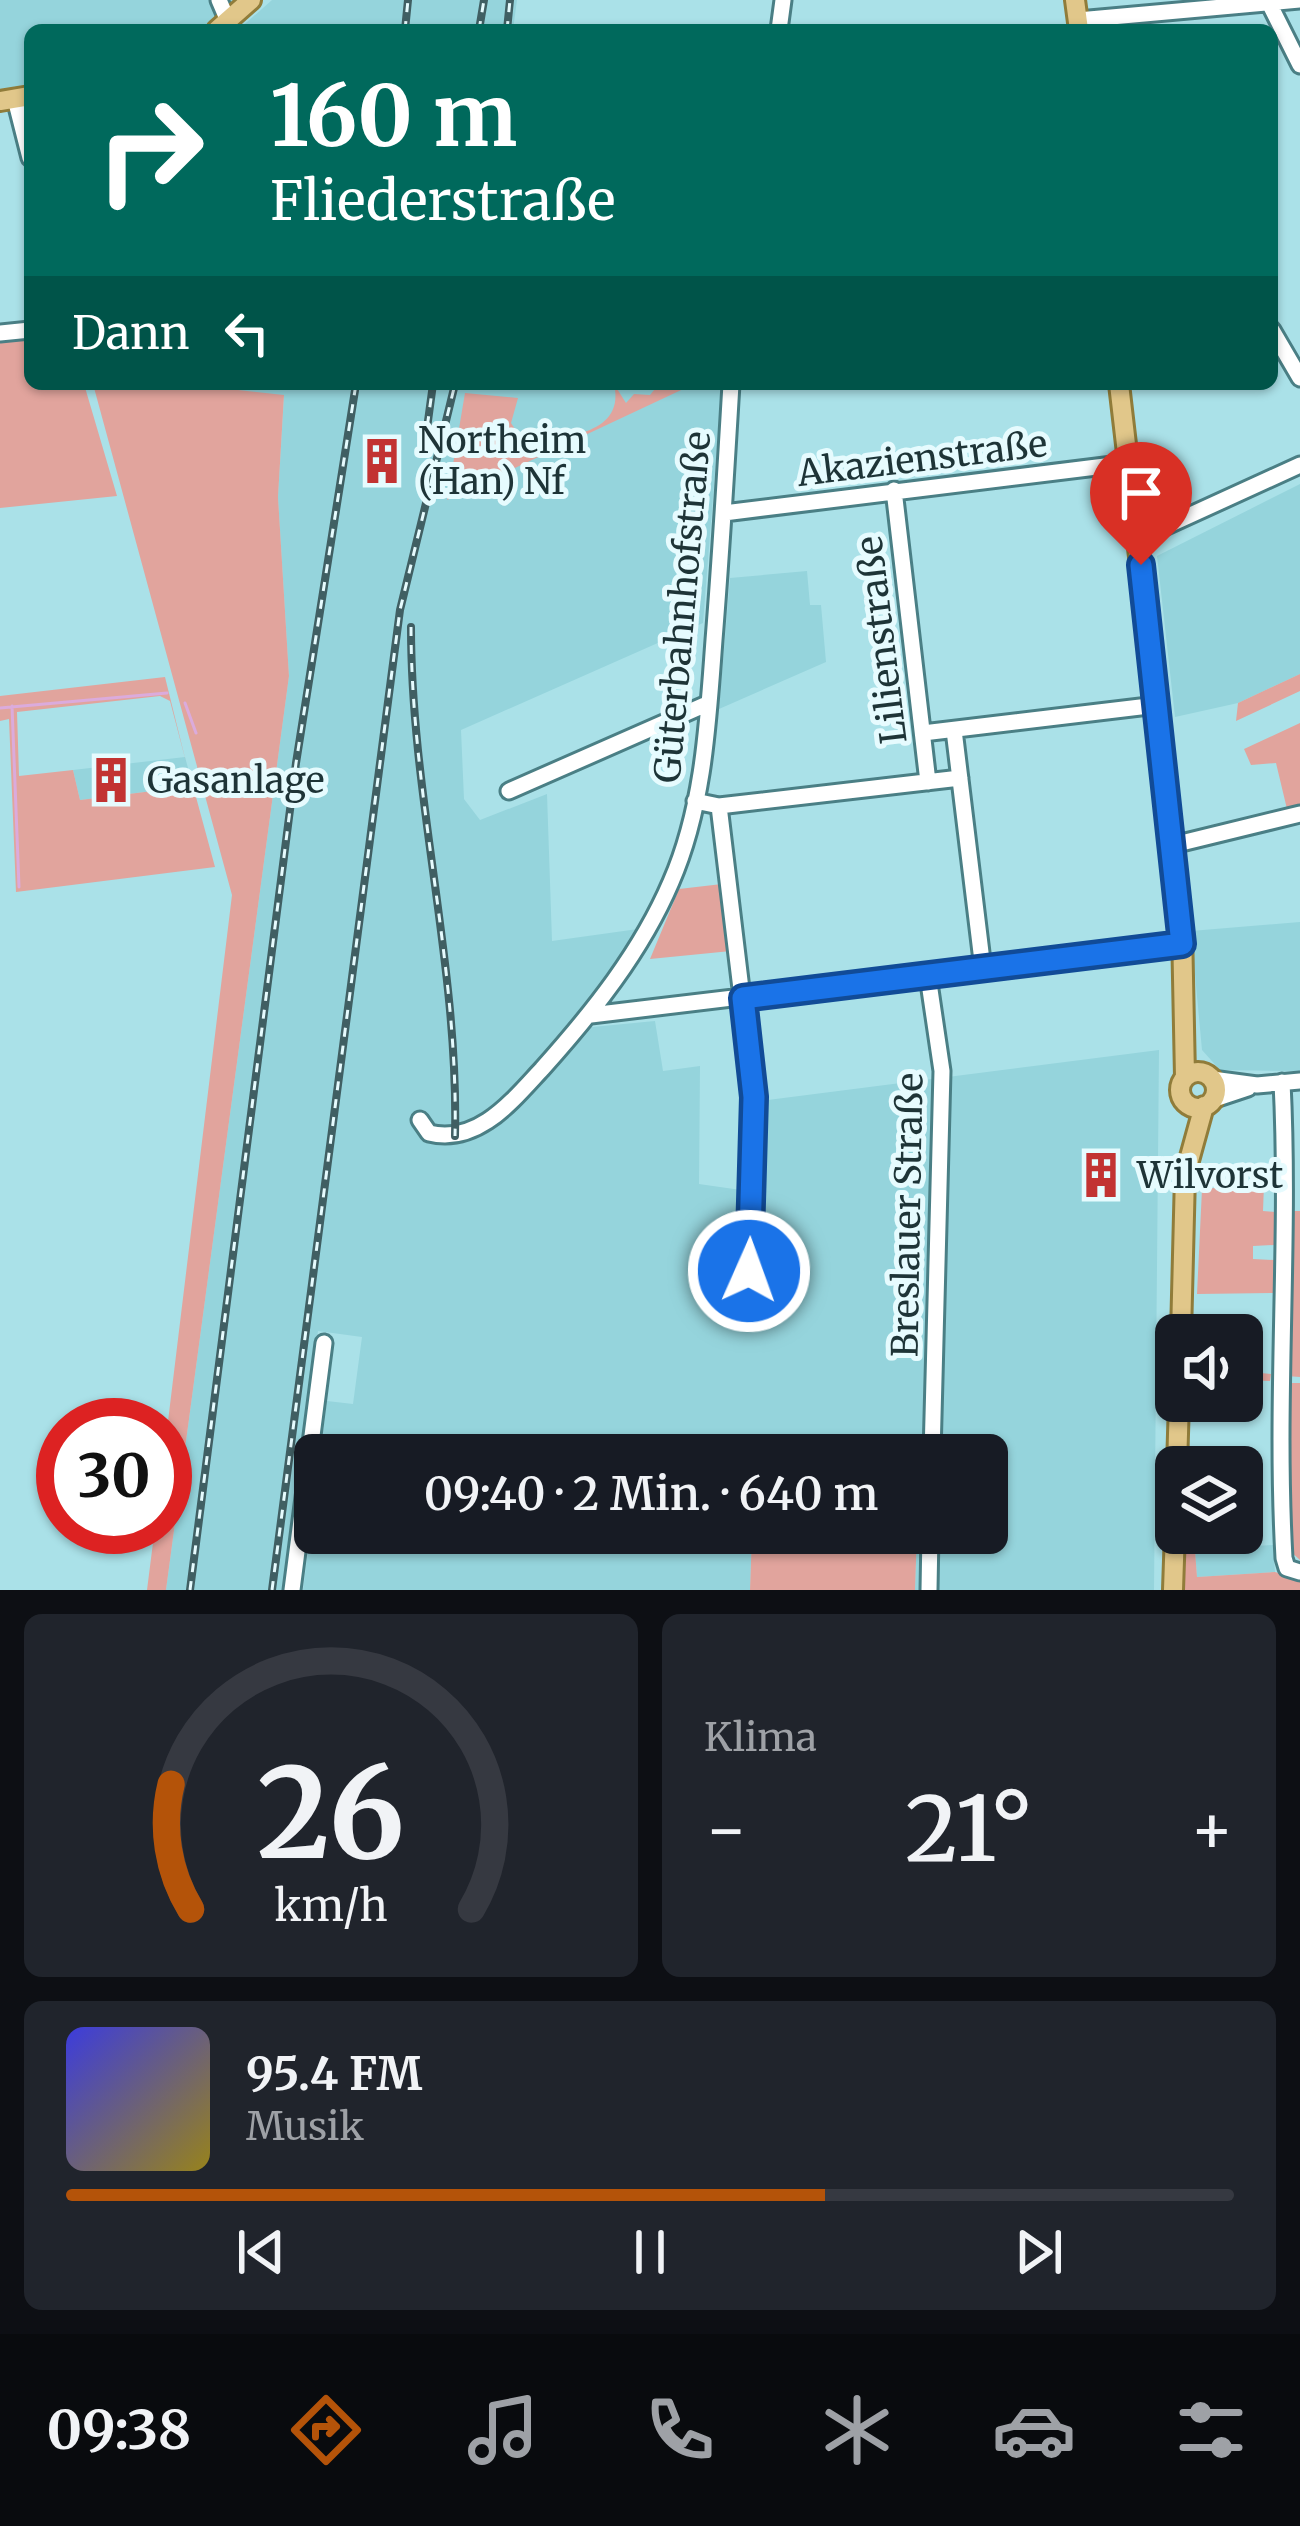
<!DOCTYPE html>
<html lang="de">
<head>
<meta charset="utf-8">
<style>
  :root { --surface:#171b24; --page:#20242c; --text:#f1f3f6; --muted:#9ea1a6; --line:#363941; --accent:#b45309 }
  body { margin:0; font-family:Merriweather,serif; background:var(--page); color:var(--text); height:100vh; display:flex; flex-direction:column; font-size:45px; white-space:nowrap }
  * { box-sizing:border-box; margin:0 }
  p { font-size:39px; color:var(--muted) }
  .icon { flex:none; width:66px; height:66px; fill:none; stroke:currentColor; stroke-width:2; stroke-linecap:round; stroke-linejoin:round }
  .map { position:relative; height:1590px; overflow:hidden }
  .side { display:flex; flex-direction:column; gap:24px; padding:24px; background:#0d0f14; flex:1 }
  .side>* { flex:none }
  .top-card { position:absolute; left:24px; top:24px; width:1254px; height:366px; border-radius:18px; box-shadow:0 3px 9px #0004; background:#00695c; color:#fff; overflow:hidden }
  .controls { position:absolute; left:1155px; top:1314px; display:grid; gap:24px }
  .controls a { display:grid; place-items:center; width:108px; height:108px; border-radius:18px; background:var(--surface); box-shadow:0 3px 9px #0004; font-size:60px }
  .speed { position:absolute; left:36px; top:1398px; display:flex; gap:24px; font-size:60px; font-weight:700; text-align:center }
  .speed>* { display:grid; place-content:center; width:156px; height:156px; border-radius:50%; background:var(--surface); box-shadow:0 3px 9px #0004; line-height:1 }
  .speed .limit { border:18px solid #d22; background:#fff; color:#111 }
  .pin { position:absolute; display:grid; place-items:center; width:102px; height:102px; color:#fff; margin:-123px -51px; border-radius:50% 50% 50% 0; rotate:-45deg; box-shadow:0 0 12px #0007 }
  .pin .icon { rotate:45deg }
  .me { position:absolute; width:132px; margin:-66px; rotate:2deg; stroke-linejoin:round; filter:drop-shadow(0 0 9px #0008) }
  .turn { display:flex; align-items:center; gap:42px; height:252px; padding:0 48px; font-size:54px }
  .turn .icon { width:156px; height:156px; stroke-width:2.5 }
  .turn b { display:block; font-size:84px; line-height:102px }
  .then { display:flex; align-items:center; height:114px; padding:0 48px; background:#0003; gap:24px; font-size:45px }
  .big { font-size:90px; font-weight:600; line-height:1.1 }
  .side .card { flex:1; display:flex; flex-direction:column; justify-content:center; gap:18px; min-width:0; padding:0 42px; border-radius:18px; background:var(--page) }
  .side .dial { align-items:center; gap:0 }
  .dial svg { height:312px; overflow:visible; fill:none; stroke:var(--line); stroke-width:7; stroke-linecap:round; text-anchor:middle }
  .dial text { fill:var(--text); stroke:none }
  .song { display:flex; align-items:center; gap:36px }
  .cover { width:144px; height:144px; border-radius:18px; background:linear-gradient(135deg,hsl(240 70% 55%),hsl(50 70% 35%)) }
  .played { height:12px; border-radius:6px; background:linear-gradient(90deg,var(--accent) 65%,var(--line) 65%) }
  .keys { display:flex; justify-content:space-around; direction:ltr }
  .heat { display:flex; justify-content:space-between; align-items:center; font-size:66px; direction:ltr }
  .side .tiles { flex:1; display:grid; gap:24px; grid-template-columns:1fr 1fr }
  .card:last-child { grid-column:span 2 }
  .trip { position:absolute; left:294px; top:1434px; width:714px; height:120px; border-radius:18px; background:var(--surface); box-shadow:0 3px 9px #0004; font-weight:600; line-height:120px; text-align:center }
  .dock { display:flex; height:192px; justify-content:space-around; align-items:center; background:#090b0e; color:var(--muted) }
  .dock .icon { width:84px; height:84px }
  .dock .selected { color:var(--accent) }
  .dock b { font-size:54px; color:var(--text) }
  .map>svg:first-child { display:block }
</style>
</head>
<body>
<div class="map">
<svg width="1300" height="1590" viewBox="0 0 1300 1590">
  <rect width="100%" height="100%" fill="#aae1e8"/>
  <!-- built -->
  <path fill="#95d4dc" d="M 0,0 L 235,0 L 199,30 L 30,30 L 30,94 L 0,99 Z
    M 272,0 L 517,0 L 513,30 L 238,30 Z
    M 185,384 L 722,384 L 703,623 L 461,730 L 464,799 L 480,820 L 547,794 L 552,941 L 638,929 L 582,1028 L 655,1021 L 663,1071 L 700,1066 L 699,1184 L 762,1193 L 761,1101 L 1159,1050 L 1154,1590 L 915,1590 L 917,1533 L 987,1533 L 987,1455 L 320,1455 L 327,1401 L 353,1404 L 362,1337 L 318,1331 L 286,1590 L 166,1590 L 289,676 L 278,497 L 284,396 Z
    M 1300,484 L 1300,674 L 1238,703 L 1175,717 L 1157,556 Z
    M 807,571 L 810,605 L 821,605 L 826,662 L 719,709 L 730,578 Z
    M 185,757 L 193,786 L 80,800 L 73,770 Z
    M 1300,922 L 1300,1071 L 1220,1070 L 1202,1050 L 1191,931 Z
    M 315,1497 L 315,1533 L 752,1533 L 750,1590 L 303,1590 Z
    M 1273,1545 L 1275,1572 L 1197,1577 L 1195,1550 Z"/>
  <!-- green -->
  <path fill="#e1a49d" d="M 30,334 L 30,384 L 84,384 L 117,496 L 0,508 L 0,337 Z
    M 93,384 L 185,384 L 284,395 L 278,497 L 289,676 L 166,1590 L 147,1590 L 155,1527 L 165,1527 L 165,1446 L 232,895 Z
    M 614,384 L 626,403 L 634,394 L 650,395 L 659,384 L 694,384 L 447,500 L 465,393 L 518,398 L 511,423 L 530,452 C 550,433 627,441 614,384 Z
    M 1300,674 L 1300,691 L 1236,721 L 1238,703 Z
    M 165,677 L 186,762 L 170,701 L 160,696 L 17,712 L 19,776 L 73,770 L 80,800 L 193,786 L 215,867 L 16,892 L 9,719 L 0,721 L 0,696 Z
    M 1300,723 L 1300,806 L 1287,809 L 1276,763 L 1251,765 L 1244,749 Z
    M 722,884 L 731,951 L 650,959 L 679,889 Z
    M 1264,1184 L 1263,1211 L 1275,1212 L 1274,1245 L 1253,1246 L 1253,1259 L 1274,1260 L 1273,1293 L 1197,1294 L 1202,1189 Z
    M 1291,1211 L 1300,1211 L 1300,1377 L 1286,1376 Z
    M 1195,1332 L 1260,1334 L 1261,1373 L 1271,1374 L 1270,1381 L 1242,1380 L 1242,1335 Z
    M 1287,1383 L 1300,1383 L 1300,1560 L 1290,1551 Z
    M 752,1533 L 917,1533 L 915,1590 L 750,1590 Z
    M 1184,1533 L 1210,1533 L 1211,1549 L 1195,1550 L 1197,1577 L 1275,1572 L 1300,1580 L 1300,1590 L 1183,1590 Z"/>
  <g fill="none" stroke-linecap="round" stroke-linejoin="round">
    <!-- stream -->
    <path stroke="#dbabdc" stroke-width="3" d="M 185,703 L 196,733
      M 12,706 L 19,887
      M 0,708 L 167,693"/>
    <defs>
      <path id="minor" d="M 219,0 L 228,21
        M 1269,3 L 1300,65
        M 1078,20 L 1300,0
        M 779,30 L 783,0
        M 15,99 L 30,158
        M 1272,330 L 1300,378
        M 0,333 L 30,330
        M 894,490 L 928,782
        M 724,513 L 1129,463
        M 1138,539 L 1300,465
        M 954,730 L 983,969
        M 923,733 L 1157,705
        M 509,791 L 709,703
        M 695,801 L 719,806 L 754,1097 L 749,1271
        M 719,806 L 960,778
        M 1173,845 L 1300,814
        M 928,976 L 942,1071 L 932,1455
        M 591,1015 L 1182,944
        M 1212,1079 L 1257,1085 L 1300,1081
        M 1282,1082 C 1290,1241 1275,1399 1284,1558 L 1287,1568 L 1300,1572
        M 1212,1100 L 1248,1088
        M 420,1120 L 429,1133 C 478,1145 513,1100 542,1069 C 593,1012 641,952 671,882 C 704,807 708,720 714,640 C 721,554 726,469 731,384
        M 292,1590 L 324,1343
        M 929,1590 L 930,1533"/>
      <path id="major" d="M 1075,0 L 1079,30
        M 217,30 L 251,0
        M 0,101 L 30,96
        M 1119,384 L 1182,928 L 1185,1077
        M1180 1090a18 18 0 1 1 36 0a18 18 0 1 1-36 0Z
        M 1181,1335 L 1185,1175 L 1204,1106
        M 1177,1467 L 1179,1401
        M 1173,1590 L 1176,1501"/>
    </defs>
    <!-- minor casing -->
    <use href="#minor" stroke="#4a7f85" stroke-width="21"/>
    <!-- major casing -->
    <use href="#major" stroke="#907c3a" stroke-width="24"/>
    <!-- minor -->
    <use href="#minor" stroke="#fff" stroke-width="15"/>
    <!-- major -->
    <use href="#major" stroke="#e1c78a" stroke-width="18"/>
    <defs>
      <path id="rail" d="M 405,30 L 408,0
        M 479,30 L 484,0
        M 507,30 L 510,0
        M 425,443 L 433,384
        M 411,627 C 411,798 459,965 455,1136
        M 190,1590 L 296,763 L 356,384
        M 272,1590 L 400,610 L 455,384"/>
    </defs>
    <!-- rail casing -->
    <use href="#rail" stroke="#405f63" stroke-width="8"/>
    <!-- rail -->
    <use href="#rail" stroke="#e6fbfe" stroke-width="3" stroke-dasharray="9" stroke-linecap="butt"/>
  </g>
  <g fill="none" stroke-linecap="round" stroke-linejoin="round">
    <defs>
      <path id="route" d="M 749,1271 L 754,1097 L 743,998 L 1182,944 L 1141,565"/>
    </defs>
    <!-- route casing -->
    <use href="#route" stroke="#114b97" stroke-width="30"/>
    <!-- route -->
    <use href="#route" stroke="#1a73e8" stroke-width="21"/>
  </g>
  <!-- icons -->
  <defs>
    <symbol id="building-bare" viewBox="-9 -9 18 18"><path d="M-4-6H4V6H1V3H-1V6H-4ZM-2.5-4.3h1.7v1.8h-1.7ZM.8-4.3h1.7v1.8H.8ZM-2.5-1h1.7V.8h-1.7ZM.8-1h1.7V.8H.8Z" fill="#c23332" stroke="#e6fbfe" stroke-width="2.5" paint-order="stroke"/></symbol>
  </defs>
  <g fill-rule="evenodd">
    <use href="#building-bare" x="349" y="428" width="66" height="66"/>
    <use href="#building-bare" x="78" y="747" width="66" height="66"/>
    <use href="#building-bare" x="1068" y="1142" width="66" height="66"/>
  </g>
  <g text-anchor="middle" stroke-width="10" stroke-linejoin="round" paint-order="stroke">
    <!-- poi labels -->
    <g font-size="36" fill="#1e3437" stroke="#e6fbfe" text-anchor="start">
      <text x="418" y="453">Northeim<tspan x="418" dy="41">(Han) Nf</tspan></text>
      <text x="147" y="793">Gasanlage</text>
      <text x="1137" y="1188">Wilvorst</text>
    </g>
    <!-- street labels -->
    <g font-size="36" fill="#1e3437" stroke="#e6fbfe">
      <text transform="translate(922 458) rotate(-7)" y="13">Akazienstraße</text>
      <text transform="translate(682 607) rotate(-85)" y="13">Güterbahnhofstraße</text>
      <text transform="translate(881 640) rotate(-97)" y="13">Lilienstraße</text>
      <text transform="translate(907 1215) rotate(-89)" y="13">Breslauer Straße</text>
    </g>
  </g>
</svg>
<div class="controls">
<a><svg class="icon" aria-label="sound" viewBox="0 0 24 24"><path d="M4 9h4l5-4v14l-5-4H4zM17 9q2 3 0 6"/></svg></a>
<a><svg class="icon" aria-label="layers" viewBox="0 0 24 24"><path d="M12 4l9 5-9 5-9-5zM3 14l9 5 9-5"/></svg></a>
</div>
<div class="speed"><div class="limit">30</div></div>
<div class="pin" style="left:1141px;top:565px;background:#d93025"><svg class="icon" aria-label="arrive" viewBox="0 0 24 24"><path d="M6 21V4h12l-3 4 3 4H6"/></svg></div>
<svg class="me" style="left:749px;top:1271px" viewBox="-20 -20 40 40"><circle r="17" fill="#1a73e8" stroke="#fff" stroke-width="3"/><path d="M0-11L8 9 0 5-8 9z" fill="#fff"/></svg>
<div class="trip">09:40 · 2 Min. · 640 m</div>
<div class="top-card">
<div class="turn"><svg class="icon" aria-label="right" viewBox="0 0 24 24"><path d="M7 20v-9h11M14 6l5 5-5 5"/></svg><div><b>160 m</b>Fliederstraße</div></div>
<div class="then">Dann<svg class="icon" aria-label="left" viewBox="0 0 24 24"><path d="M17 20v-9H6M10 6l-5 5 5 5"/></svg></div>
</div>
</div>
<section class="side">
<div class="tiles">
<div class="card dial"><svg viewBox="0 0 100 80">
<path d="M14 69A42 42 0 1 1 86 69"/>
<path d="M14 69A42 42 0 0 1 9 37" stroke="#b45309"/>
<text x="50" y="56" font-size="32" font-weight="700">26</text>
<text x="50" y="72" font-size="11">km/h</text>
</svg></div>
<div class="card"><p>Klima</p>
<div class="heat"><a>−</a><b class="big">21°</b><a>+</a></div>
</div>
<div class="card">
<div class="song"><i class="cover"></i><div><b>95.4 FM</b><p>Musik</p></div></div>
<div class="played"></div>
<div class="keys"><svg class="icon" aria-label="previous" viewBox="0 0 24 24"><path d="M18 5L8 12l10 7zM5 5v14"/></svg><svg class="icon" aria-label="pause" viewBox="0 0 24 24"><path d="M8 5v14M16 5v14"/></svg><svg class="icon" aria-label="next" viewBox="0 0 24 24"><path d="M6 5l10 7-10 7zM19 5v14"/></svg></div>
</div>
</div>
</section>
<nav class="dock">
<b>09:38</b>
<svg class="icon selected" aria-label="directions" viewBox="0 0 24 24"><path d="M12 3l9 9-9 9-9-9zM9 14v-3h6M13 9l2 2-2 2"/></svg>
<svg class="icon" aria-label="music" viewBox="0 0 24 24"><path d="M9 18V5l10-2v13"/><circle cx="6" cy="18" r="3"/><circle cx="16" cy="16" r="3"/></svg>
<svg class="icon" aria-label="phone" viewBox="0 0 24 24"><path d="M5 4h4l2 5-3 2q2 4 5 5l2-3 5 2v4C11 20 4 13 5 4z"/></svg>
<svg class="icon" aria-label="climate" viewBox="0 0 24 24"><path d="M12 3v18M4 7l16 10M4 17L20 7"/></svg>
<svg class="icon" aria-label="car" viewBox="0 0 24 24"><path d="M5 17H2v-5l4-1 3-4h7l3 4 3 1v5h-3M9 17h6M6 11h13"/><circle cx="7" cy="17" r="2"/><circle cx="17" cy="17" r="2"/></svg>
<svg class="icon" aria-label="filters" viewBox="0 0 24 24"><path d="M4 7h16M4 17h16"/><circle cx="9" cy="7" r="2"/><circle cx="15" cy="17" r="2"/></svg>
</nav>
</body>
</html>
